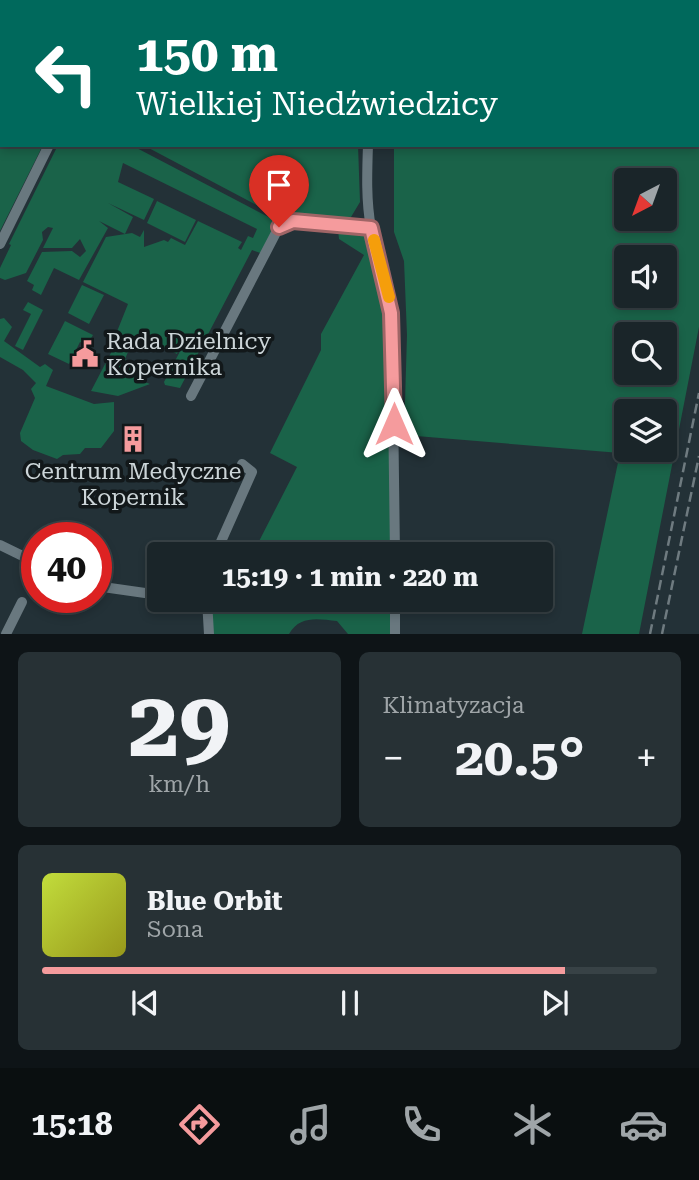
<!DOCTYPE html>
<html lang="pl">
<head>
<meta charset="utf-8">
<style>
  :root { --surface:#1a2529; --page:#273135; --text:#f1f3f6; --muted:#9fa5a8; --line:#384246; --accent:#f59b9d }
  body { margin:0; font-family:"Roboto Serif",serif; background:var(--page); color:var(--text); height:100vh; display:flex; flex-direction:column; font-size:26px; white-space:nowrap }
  * { box-sizing:border-box; margin:0 }
  p { font-size:23px; color:var(--muted) }
  .icon { flex:none; width:38px; height:38px; fill:none; stroke:currentColor; stroke-width:2; stroke-linecap:round; stroke-linejoin:round }
  .map { position:relative; height:634px; overflow:hidden }
  .details { display:flex; flex-direction:column; gap:18px; padding:18px; background:#0e1417; flex:1 }
  .details>* { flex:none }
  .guide { position:absolute; left:0px; top:0px; width:700px; height:147px; box-shadow:0 4px 10px #0003,0 0 0 2px var(--line); background:#00695c; color:#fff; overflow:hidden }
  .needle { width:46px; rotate:221deg }
  .fabs { position:absolute; left:614px; top:168px; display:grid; gap:14px }
  .fabs a { display:grid; place-items:center; width:63px; height:63px; border-radius:7px; background:var(--surface); box-shadow:0 4px 10px #0003,0 0 0 2px var(--line); font-size:35px }
  .speed { position:absolute; left:21px; top:522px; display:flex; gap:14px; font-size:35px; font-weight:700; text-align:center }
  .speed>* { display:grid; place-content:center; width:91px; height:91px; border-radius:50%; background:var(--surface); box-shadow:0 4px 10px #0003,0 0 0 2px var(--line); line-height:1 }
  .speed .limit { border:10px solid #d22; background:#fff; color:#111 }
  .pin { position:absolute; display:grid; place-items:center; width:60px; height:60px; color:#fff; margin:-72px -30px; border-radius:50% 50% 50% 0; rotate:-45deg; box-shadow:0 0 7px #0007 }
  .pin .icon { rotate:45deg }
  .me { position:absolute; width:77px; margin:-38px; rotate:0deg; stroke-linejoin:round; filter:drop-shadow(0 0 5px #0008) }
  .turn { display:flex; align-items:center; gap:24px; height:147px; padding:0 21px; font-size:32px }
  .turn .icon { width:91px; height:91px; stroke-width:2.5 }
  .turn b { display:block; font-size:49px; line-height:60px }
  .big { font-size:52px; font-weight:700; line-height:1.1 }
  .details .tile { flex:1; display:flex; flex-direction:column; justify-content:center; gap:10px; min-width:0; padding:0 24px; border-radius:10px; background:var(--page) }
  .details .dial { align-items:center; gap:0 }
  .dial b { font-size:91px; line-height:1 }
  .song { display:flex; align-items:center; gap:21px }
  .cover { width:84px; height:84px; border-radius:10px; background:linear-gradient(135deg,hsl(70 70% 55%),hsl(60 70% 35%)) }
  .played { height:7px; border-radius:4px; background:linear-gradient(90deg,var(--accent) 85%,var(--line) 85%) }
  .keys { display:flex; justify-content:space-around; direction:ltr }
  .heat { display:flex; justify-content:space-between; align-items:center; font-size:38px; direction:ltr }
  .details .tiles { flex:1; display:grid; gap:18px; grid-template-columns:1fr 1fr }
  .tile:last-child { grid-column:span 2 }
  .trip { position:absolute; left:147px; top:542px; width:406px; height:70px; border-radius:7px; background:var(--surface); box-shadow:0 4px 10px #0003,0 0 0 2px var(--line); font-weight:700; line-height:70px; text-align:center }
  .tabs { display:flex; height:112px; justify-content:space-around; align-items:center; background:#0a0f10; color:var(--muted) }
  .tabs .icon { width:49px; height:49px }
  .tabs .selected { color:var(--accent) }
  .tabs b { font-size:32px; color:var(--text) }
  .map>svg:first-child { display:block }
</style>
</head>
<body>
<div class="map">
<svg width="699" height="634" viewBox="0 0 699 634">
  <rect width="100%" height="100%" fill="#233137"/>
  <!-- green -->
  <path fill="#1a6349" fill-rule="evenodd" d="M 0,0 L 253,0 L 2,2 L 2,37 Z
    M 397,0 L 699,0 L 699,327 L 639,634 L 582,634 L 620,453 L 404,435 L 407,335 L 404,261 L 394,232 L 394,145 L 698,145 L 698,2 ZM 626,180 L 665,180 L 665,219 L 626,219 ZM 626,257 L 665,257 L 665,296 L 626,296 ZM 626,334 L 665,334 L 665,373 L 626,373 ZM 626,411 L 665,411 L 665,450 L 626,450 Z
    M 0,63 L 2,145 L 43,145 L 0,231 Z
    M 58,145 L 131,145 L 278,222 L 263,254 L 252,250 L 180,388 L 165,385 L 164,382 L 188,336 L 183,337 L 177,354 L 138,334 L 131,348 L 114,339 L 128,304 L 83,282 L 106,237 L 132,233 L 140,237 L 144,230 L 144,247 L 164,240 L 168,242 L 171,238 L 185,245 L 198,221 L 242,242 L 238,248 L 241,250 L 248,236 L 253,238 L 257,229 L 123,163 L 118,182 L 154,199 L 144,220 L 108,203 L 133,217 L 125,234 L 99,221 L 108,228 L 79,280 L 54,268 L 41,295 L 32,290 L 34,285 L 27,281 L 42,252 L 72,251 L 80,257 L 86,251 L 80,239 L 72,248 L 43,248 L 53,228 L 48,227 L 42,232 L 43,240 L 26,273 L 5,280 L 0,278 L 0,268 L 11,245 L 9,244 Z
    M 143,145 L 358,145 L 360,202 L 351,217 L 333,219 L 371,227 L 387,287 L 394,555 L 252,555 L 297,467 L 270,453 L 321,350 L 321,334 L 364,255 L 339,239 L 337,221 L 299,216 L 285,220 Z
    M 157,201 L 196,220 L 185,242 L 147,223 Z
    M 82,285 L 104,295 L 89,324 L 68,313 Z
    M 28,302 L 43,310 L 23,350 L 15,346 L 31,314 L 23,310 Z
    M 4,318 L 12,327 L 4,341 L 40,367 L 45,364 L 53,370 L 46,386 L 94,404 L 114,402 L 114,431 L 101,448 L 85,448 L 80,454 L 63,455 L 57,459 L 33,450 L 21,441 L 20,433 L 35,398 L 31,389 L 36,383 L 23,370 L 0,357 L 0,319 Z
    M 65,321 L 93,335 L 87,345 L 80,342 L 69,364 L 48,354 Z
    M 115,345 L 128,352 L 125,359 L 145,369 L 140,380 L 150,384 L 118,396 L 91,391 Z
    M 207,600 L 394,600 L 395,634 L 348,634 L 337,621 C 318,619 300,615 289,634 L 209,634 Z"/>
  <g fill="none" stroke-linecap="round" stroke-linejoin="round">
    <!-- minor -->
    <path stroke="#69787f" stroke-width="10" d="M 374,2 L 374,0
      M 368,145 C 367,173 366,201 371,228 C 378,261 389,291 392,325 L 395,555
      M 0,244 L 49,145
      M 191,396 L 280,225 L 293,221 L 371,227
      M 0,545 L 37,563
      M 215,555 L 252,472 L 242,464
      M 96,586 L 159,595
      M 197,600 L 395,609
      M 207,600 L 209,634
      M 6,634 L 22,602
      M 395,634 L 395,600"/>
    <!-- rail -->
    <path stroke="#6f7b80" stroke-width="2.5" stroke-dasharray="10 5" stroke-linecap="butt" d="M 650,634 L 699,393
      M 662,634 L 699,456"/>
  </g>
  <g fill="none" stroke-linecap="round" stroke-linejoin="round">
    <defs>
      <path id="route" d="M 279,227 L 293,221 L 371,228 L 391,313 L 394,424"/>
    </defs>
    <!-- route casing -->
    <use href="#route" stroke="#9f6566" stroke-width="18"/>
    <!-- route -->
    <use href="#route" stroke="#f59b9d" stroke-width="12"/>
    <!-- slow -->
    <path stroke="#f59e0b" stroke-width="12" d="M 374,240 L 389,297"/>
  </g>
  <!-- icons -->
  <defs>
    <symbol id="civic-bare" viewBox="-9 -9 18 18"><path d="M-.6-6.5H3V-4.5H.6V-3L4-1V1h2V6H-6V1h2V-1L-.6-3ZM-1.2 2.5V6h2.4V2.5Z" fill="#f59b9d" stroke="#12181a" stroke-width="2.5" paint-order="stroke"/></symbol>
    <symbol id="building-bare" viewBox="-9 -9 18 18"><path d="M-4-6H4V6H1V3H-1V6H-4ZM-2.5-4.3h1.7v1.8h-1.7ZM.8-4.3h1.7v1.8H.8ZM-2.5-1h1.7V.8h-1.7ZM.8-1h1.7V.8H.8Z" fill="#f59b9d" stroke="#12181a" stroke-width="2.5" paint-order="stroke"/></symbol>
  </defs>
  <g fill-rule="evenodd">
    <use href="#civic-bare" x="66" y="335" width="38" height="38"/>
    <use href="#building-bare" x="114" y="420" width="38" height="38"/>
  </g>
  <g text-anchor="middle" stroke-width="7" stroke-linejoin="round" paint-order="stroke">
    <!-- poi labels -->
    <g font-size="23" fill="#ccd5d8" stroke="#12181a" text-anchor="start">
      <text x="106" y="349">Rada Dzielnicy<tspan x="106" dy="26">Kopernika</tspan></text>
      <text x="133" y="479" text-anchor="middle">Centrum Medyczne<tspan x="133" dy="26">Kopernik</tspan></text>
    </g>
  </g>
</svg>
<div class="fabs">
<a><svg class="needle" viewBox="-14 -14 28 28"><path d="M0-13l5 13h-10z" fill="#e53935"/><path d="M0 13l5-13h-10z" fill="#9fa5a8"/></svg></a>
<a><svg class="icon" aria-label="sound" viewBox="0 0 24 24"><path d="M4 9h4l5-4v14l-5-4H4zM17 9q2 3 0 6"/></svg></a>
<a><svg class="icon" aria-label="search" viewBox="0 0 24 24"><circle cx="10" cy="10" r="6"/><path d="M15 15l6 6"/></svg></a>
<a><svg class="icon" aria-label="layers" viewBox="0 0 24 24"><path d="M12 4l9 5-9 5-9-5zM3 14l9 5 9-5"/></svg></a>
</div>
<div class="speed"><div class="limit">40</div></div>
<div class="pin" style="left:279px;top:227px;background:#d93025"><svg class="icon" aria-label="arrive" viewBox="0 0 24 24"><path d="M6 21V4h12l-3 4 3 4H6"/></svg></div>
<svg class="me" style="left:394px;top:424px" viewBox="-20 -20 40 40"><path d="M0-17L14 15 0 8-14 15z" fill="#f59b9d" stroke="#fff" stroke-width="4"/></svg>
<div class="trip">15:19 · 1 min · 220 m</div>
<div class="guide">
<div class="turn"><svg class="icon" aria-label="left" viewBox="0 0 24 24"><path d="M17 20v-9H6M10 6l-5 5 5 5"/></svg><div><b>150 m</b>Wielkiej Niedźwiedzicy</div></div>
</div>
</div>
<section class="details">
<div class="tiles">
<div class="tile dial"><b>29</b><p>km/h</p></div>
<div class="tile"><p>Klimatyzacja</p>
<div class="heat"><a>−</a><b class="big">20.5°</b><a>+</a></div>
</div>
<div class="tile">
<div class="song"><i class="cover"></i><div><b>Blue Orbit</b><p>Sona</p></div></div>
<div class="played"></div>
<div class="keys"><svg class="icon" aria-label="previous" viewBox="0 0 24 24"><path d="M18 5L8 12l10 7zM5 5v14"/></svg><svg class="icon" aria-label="pause" viewBox="0 0 24 24"><path d="M8 5v14M16 5v14"/></svg><svg class="icon" aria-label="next" viewBox="0 0 24 24"><path d="M6 5l10 7-10 7zM19 5v14"/></svg></div>
</div>
</div>
</section>
<nav class="tabs">
<b>15:18</b>
<svg class="icon selected" aria-label="directions" viewBox="0 0 24 24"><path d="M12 3l9 9-9 9-9-9zM9 14v-3h6M13 9l2 2-2 2"/></svg>
<svg class="icon" aria-label="music" viewBox="0 0 24 24"><path d="M9 18V5l10-2v13"/><circle cx="6" cy="18" r="3"/><circle cx="16" cy="16" r="3"/></svg>
<svg class="icon" aria-label="phone" viewBox="0 0 24 24"><path d="M5 4h4l2 5-3 2q2 4 5 5l2-3 5 2v4C11 20 4 13 5 4z"/></svg>
<svg class="icon" aria-label="climate" viewBox="0 0 24 24"><path d="M12 3v18M4 7l16 10M4 17L20 7"/></svg>
<svg class="icon" aria-label="car" viewBox="0 0 24 24"><path d="M5 17H2v-5l4-1 3-4h7l3 4 3 1v5h-3M9 17h6M6 11h13"/><circle cx="7" cy="17" r="2"/><circle cx="17" cy="17" r="2"/></svg>
</nav>
</body>
</html>
